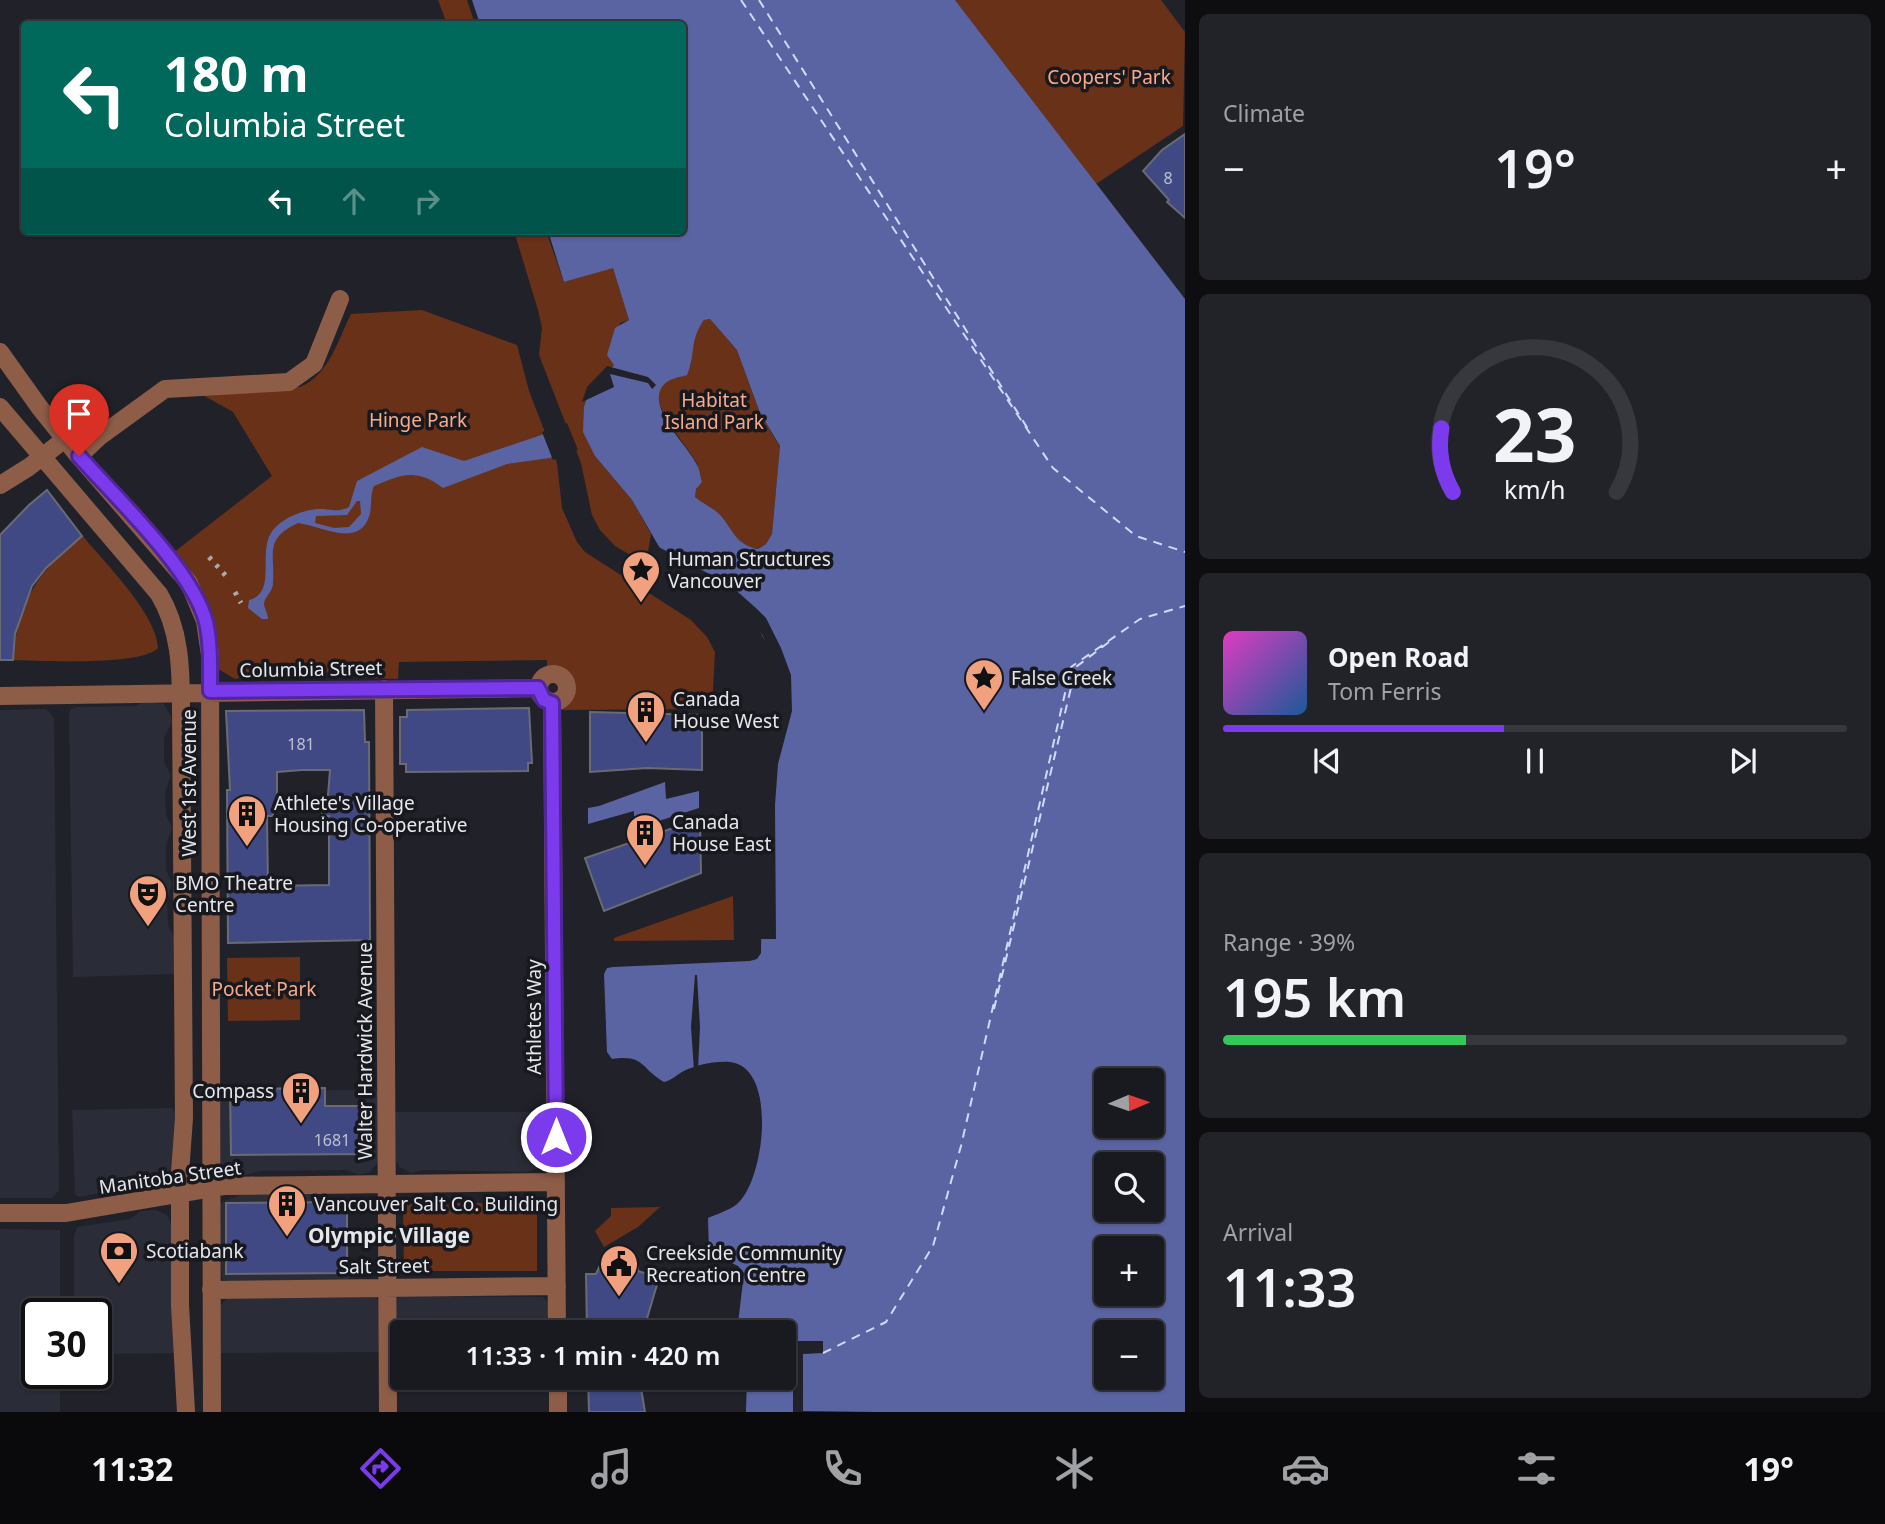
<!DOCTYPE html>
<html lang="en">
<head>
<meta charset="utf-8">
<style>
  :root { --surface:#191a1f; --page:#222328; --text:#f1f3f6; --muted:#9fa1a4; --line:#37383d; --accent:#7c3aed }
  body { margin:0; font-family:"Noto Sans",sans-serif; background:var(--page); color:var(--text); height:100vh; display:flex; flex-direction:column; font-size:26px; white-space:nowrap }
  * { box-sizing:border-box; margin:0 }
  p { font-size:23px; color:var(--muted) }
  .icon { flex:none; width:38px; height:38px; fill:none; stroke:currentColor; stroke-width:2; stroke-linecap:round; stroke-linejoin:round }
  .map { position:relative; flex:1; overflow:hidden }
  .details { display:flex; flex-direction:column; gap:14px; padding:14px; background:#0e0e11; width:700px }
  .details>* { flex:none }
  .guide { position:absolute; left:21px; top:21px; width:665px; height:214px; border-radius:7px; box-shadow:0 2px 5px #0004,0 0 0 2px var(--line); background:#00695c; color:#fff; overflow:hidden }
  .needle { width:46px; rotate:88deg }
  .tools { position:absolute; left:1094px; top:1068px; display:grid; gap:14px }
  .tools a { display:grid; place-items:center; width:70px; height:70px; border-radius:7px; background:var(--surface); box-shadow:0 2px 5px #0004,0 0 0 2px var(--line); font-size:35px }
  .speed { position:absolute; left:21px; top:1298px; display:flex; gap:14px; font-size:35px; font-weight:700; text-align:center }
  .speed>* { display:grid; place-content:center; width:91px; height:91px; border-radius:50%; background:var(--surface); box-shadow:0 2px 5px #0004,0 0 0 2px var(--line); line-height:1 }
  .speed .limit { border:4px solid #111; border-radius:10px; background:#fff; color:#111 }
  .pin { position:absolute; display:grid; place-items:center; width:60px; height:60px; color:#fff; margin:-72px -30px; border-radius:50% 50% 50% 0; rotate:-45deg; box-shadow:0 0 7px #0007 }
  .pin .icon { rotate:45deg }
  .me { position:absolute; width:77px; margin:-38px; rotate:0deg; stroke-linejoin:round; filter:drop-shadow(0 0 5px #0008) }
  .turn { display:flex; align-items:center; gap:24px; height:147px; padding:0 28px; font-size:32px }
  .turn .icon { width:91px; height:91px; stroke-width:2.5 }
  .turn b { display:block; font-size:49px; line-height:60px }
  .lanes { display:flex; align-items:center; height:66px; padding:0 28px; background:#0003; justify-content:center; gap:35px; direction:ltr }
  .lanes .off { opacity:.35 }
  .big { font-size:52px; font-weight:600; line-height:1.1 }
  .details .card { flex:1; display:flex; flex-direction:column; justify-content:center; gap:10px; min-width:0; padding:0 24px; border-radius:10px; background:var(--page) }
  .details .dial { align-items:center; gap:0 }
  .dial svg { height:182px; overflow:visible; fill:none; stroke:var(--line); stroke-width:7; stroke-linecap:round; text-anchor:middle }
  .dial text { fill:var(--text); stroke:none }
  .song { display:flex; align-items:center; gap:21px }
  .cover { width:84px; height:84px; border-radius:10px; background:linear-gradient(135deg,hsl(310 70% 55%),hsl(210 70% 35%)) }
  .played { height:7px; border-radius:4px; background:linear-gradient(90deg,var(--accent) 45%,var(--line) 45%) }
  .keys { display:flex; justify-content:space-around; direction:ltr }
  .heat { display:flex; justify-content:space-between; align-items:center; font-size:38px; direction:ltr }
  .charge { height:10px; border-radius:5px; background:linear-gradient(90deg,#34c759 39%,var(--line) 0) }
  .trip { position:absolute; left:390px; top:1320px; width:406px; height:70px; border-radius:7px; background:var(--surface); box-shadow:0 2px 5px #0004,0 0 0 2px var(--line); font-weight:600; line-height:70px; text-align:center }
  .dock { display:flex; height:112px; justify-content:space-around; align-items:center; background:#0a0a0c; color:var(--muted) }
  .dock .icon { width:49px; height:49px }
  .dock .active { color:var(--accent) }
  .dock b { font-size:32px; color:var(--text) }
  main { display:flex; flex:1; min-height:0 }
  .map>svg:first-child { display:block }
</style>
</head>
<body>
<main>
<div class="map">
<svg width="1185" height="1412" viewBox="0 0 1185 1412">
  <rect width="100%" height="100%" fill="#212229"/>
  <!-- built -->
  <path fill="#2a2c38" d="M 145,701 L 164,704 L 171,716 L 172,722 L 164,738 L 164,762 L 171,775 L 165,792 L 166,815 L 172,828 L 166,845 L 166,870 L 172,883 L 167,900 L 168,925 L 174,937 L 175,974 L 73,977 L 69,714 L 71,709 L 76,707 L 135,706 Z
    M 46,709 L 54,718 L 59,1190 L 52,1198 L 0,1198 L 0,710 Z
    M 379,1090 L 379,1161 L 370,1172 L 358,1175 L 347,1170 L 259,1171 L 243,1176 L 222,1167 L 217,1156 L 218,1091 Z
    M 172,1108 L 176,1113 L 173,1165 L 165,1180 L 79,1197 L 75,1194 L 72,1110 Z
    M 395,1112 L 544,1112 L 546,1158 L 541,1167 L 527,1172 L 425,1170 L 411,1173 L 400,1167 L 396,1161 Z
    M 310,1192 L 321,1199 L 348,1198 L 349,1281 L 228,1281 L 222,1279 L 218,1208 L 220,1203 L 240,1195 Z
    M 156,1210 L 167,1215 L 172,1226 L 176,1353 L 96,1354 L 96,1314 L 74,1314 L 74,1236 L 77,1227 L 130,1219 L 141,1211 Z
    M 0,1229 L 60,1230 L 60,1314 L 37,1314 L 37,1374 L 60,1374 L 60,1412 L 0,1412 Z
    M 402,1296 L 543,1297 L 550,1304 L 549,1332 L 402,1332 L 402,1363 L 395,1363 L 396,1299 Z
    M 374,1297 L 380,1301 L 380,1352 L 219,1353 L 219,1307 L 227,1298 Z"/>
  <!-- green -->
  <path fill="#693118" d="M 438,0 L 467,0 L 475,24 L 447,24 Z
    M 955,0 L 1161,0 L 1185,32 L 1183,126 L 1096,184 Z
    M 514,231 L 546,231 L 564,282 L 613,267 L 629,320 L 620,323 L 614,365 L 604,372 L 595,456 L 632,500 L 651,534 L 646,564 L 615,546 L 600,530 L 592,515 L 581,463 L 539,355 L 542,328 L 538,310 Z
    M 422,310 L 517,345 L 529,391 L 557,463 L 562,508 L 577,542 L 585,552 L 691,620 L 707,637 L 715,652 L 712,709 L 562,710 C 568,696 578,686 564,671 L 547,669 L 547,660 L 399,662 L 398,679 L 360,678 L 353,674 L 250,675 L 235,679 L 218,669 L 173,553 L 272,476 L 233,412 L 194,390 L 300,387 C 329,375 338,340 351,314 Z
    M 710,319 L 737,350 L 760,413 L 780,447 L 772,534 L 766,544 L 758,549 C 737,545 734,532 722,517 C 716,509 703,504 695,497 C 696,488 700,472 697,464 C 690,446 624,383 681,377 L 691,364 C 690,346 693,335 704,320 Z
    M 82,535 C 104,562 157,614 158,648 C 142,666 40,661 13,660 C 18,602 37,572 82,535 Z
    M 733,896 L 734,940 L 614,941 L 614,938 Z
    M 300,957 L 300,1020 L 228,1021 L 227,958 Z
    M 403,1203 L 537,1203 L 537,1271 L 404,1271 Z
    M 660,1207 L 638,1227 L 604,1247 L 595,1231 L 611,1216 L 611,1208 Z"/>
  <!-- water -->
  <path fill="#5b64a2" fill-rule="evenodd" d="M 472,0 L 955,0 L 1185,299 L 1185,1412 L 746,1412 L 747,1377 L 784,1377 L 784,1332 L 737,1332 L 744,1273 L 738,1266 L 709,1252 L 708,1218 C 717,1214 730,1210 737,1204 C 764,1181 777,1075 735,1063 C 722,1059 693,1065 682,1072 C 675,1076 672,1080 664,1082 C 640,1068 645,1054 612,1059 L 607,1052 L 604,974 L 607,968 L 613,967 L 750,961 L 757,959 L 761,953 L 763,778 L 782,719 L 775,660 L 750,612 L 716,584 L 665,557 L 632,500 L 595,456 L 583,432 L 584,407 L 590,389 L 614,365 L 607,355 L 615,328 L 629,320 L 613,268 L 564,282 L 548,231 L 682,231 L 682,24 L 480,24 ZM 710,319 L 737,350 L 760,413 L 780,446 L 772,534 L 766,544 L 758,549 C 737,545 734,532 722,517 C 716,509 703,504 695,497 L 696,489 L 702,482 C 700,477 700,470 697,465 C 689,447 647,409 662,387 C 668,378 678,378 687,375 C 696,354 689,341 704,320 ZM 1106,1080 L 1152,1080 L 1152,1125 L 1106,1125 ZM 1106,1164 L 1152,1164 L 1152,1209 L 1106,1209 ZM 1106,1248 L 1152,1248 L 1152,1293 L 1106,1293 ZM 1106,1332 L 1152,1332 L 1152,1377 L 1106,1377 Z
    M 568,426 L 564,450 L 550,458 L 507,464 L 443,488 C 417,468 402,474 374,486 C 370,495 372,503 370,513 C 361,550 322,526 298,523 C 264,539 275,552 273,583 C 273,591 265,597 264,603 C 264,608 268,614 268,619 L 262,619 L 248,608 L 249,600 C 277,593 258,554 271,533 C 280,518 306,508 323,509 C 334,510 339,512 349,507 L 357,481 L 422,447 L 464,461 ZM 357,501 L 360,501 L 361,514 L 349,527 L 334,528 L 315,523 L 316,516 L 347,515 Z
    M 665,782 L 666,799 L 699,791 L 699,808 L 634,829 L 634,811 L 588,824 L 588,808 L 599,806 Z"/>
  <!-- pier -->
  <path fill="#212229" d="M 607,366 L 648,377 L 656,385 L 652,389 L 648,383 L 610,374 L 614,387 L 582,402 L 587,387 Z
    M 567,423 L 578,450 L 553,460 L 542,432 Z
    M 653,544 L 730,585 L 757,609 L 766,618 L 781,648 L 791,675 L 792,711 L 778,764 L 775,805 L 776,939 L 759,939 L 758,906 L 760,777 L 762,760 L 778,718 L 780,706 L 772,661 L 763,636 L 748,615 L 714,587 L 660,555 Z
    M 695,975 L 697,975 L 700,1027 L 698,1070 L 694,1071 L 691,1027 Z
    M 784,1341 L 823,1341 L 823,1353 L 803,1354 L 803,1411 L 876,1412 L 793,1412 L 793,1354 L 784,1354 Z"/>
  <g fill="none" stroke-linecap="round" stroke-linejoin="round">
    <!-- ferry -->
    <path stroke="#d1d9fe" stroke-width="2" stroke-dasharray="9 7" stroke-linecap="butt" d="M 741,0 L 1053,468 L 1136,536 L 1185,552
      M 759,0 L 1028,429
      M 994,1009 L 1076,667 L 1109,642
      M 823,1353 L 886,1322 L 933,1246 L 961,1146 L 1071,667 L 1140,619 L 1185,606"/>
  </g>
  <!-- building -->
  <path fill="#414984" stroke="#696b73" stroke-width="2" fill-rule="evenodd" d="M 1185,134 L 1185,218 L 1167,202 L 1169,200 L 1143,171 L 1162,150 Z
    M 47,490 L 82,536 L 46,568 L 32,586 L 15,634 L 13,660 L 0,660 L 0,535 L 29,505 Z
    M 529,708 L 532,763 L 528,763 L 528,771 L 406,772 L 406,764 L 400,764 L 400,717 L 407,717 L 407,710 Z
    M 364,710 L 365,742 L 369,742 L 370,940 L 228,943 L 227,790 L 230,790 L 226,711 ZM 302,770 L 330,770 L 328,795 L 322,796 L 322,816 L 329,816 L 329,885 L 268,886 L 267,816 L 273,816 L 272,807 L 277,807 L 277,772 Z
    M 590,712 L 702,715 L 702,770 L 647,768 L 590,772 Z
    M 700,819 L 701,873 L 604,911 L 585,858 Z
    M 325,1088 L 325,1106 L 371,1106 L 371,1154 L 231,1155 L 230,1089 Z
    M 347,1202 L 347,1273 L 226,1274 L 226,1203 Z
    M 602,1261 L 638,1265 L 638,1271 L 659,1278 L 643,1332 L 587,1332 L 586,1274 L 596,1274 Z
    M 588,1377 L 633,1377 L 633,1383 L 640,1382 L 645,1412 L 589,1412 Z"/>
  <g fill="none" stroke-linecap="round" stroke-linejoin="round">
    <!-- street -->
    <path stroke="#8d5d48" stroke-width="18" d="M 0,352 L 40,408 L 77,454 L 189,583 L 205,621 L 210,655 L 212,1412
      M 0,407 L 159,594 C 180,629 181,668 181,708 L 184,1118 L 180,1173 L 180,1305 L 186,1412
      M 79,456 L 99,437 L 165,389 L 289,382 L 314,364 L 340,299
      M 0,485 L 29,467 L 65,439
      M539 688a14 14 0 1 1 28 0a14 14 0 1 1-28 0Z
      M 384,689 L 388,1412
      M 0,696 L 539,688
      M 552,703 L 557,1332
      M 0,1213 L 66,1213 L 225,1186 L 556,1182
      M 211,1290 L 557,1286
      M 558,1377 L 558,1412"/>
    <!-- rail -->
    <path stroke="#a8a9ae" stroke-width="5" stroke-dasharray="3.5 7" stroke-linecap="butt" d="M 209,557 L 227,577
      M 235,592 L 241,603"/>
  </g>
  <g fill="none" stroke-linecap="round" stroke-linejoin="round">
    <defs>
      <path id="route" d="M 79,456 C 116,498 192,569 206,622 C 211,644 210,668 210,691 L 538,688 L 544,700 L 552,703 L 556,1137"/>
    </defs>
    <!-- route casing -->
    <use href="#route" stroke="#51269a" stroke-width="18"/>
    <!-- route -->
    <use href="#route" stroke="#7c3aed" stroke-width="12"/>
  </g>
  <!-- icons -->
  <defs>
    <symbol id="sight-pin" viewBox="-11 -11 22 30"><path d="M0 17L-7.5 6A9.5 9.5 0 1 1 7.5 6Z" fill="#f2a17e" stroke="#17191f"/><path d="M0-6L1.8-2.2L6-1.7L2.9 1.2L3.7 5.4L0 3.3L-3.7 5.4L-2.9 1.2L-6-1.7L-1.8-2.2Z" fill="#111"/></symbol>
    <symbol id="building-pin" viewBox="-11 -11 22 30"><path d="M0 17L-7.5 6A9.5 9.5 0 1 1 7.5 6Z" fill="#f2a17e" stroke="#17191f"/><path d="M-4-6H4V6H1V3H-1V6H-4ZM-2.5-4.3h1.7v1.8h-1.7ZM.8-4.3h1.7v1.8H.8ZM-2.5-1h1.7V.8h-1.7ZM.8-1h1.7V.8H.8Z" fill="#111"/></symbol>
    <symbol id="theatre-pin" viewBox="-11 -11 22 30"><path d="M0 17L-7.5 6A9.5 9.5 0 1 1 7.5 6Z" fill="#f2a17e" stroke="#17191f"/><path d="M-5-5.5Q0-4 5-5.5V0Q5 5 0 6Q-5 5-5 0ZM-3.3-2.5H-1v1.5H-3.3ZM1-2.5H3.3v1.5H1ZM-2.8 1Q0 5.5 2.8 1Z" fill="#111"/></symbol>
    <symbol id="bank-pin" viewBox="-11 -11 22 30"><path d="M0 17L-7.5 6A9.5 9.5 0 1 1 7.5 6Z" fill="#f2a17e" stroke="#17191f"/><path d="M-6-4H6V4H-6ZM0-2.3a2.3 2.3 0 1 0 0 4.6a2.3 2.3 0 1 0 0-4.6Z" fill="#111"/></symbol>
    <symbol id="civic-pin" viewBox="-11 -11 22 30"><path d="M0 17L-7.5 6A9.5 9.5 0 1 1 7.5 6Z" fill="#f2a17e" stroke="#17191f"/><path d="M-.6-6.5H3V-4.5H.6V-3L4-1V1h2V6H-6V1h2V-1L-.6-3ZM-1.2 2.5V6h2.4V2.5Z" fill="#111"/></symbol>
  </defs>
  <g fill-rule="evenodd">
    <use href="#sight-pin" x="619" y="548" width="44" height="60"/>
    <use href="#sight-pin" x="962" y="656" width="44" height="60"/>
    <use href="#building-pin" x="624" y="688" width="44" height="60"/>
    <use href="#building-pin" x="225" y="792" width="44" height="60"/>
    <use href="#building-pin" x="623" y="811" width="44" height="60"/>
    <use href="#theatre-pin" x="126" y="872" width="44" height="60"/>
    <use href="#building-pin" x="279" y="1069" width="44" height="60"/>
    <use href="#building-pin" x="265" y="1182" width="44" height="60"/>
    <use href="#bank-pin" x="97" y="1229" width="44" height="60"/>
    <use href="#civic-pin" x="597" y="1242" width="44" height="60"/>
  </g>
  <g text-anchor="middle" stroke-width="7" stroke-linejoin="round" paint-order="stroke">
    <!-- number labels -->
    <g font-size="16" fill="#bdc0d1">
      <text x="1168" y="184">8</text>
      <text x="301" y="750">181</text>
      <text x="332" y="1146">1681</text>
    </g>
    <!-- park labels -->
    <g font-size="19" fill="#f8aa8a" stroke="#17191f">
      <text x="1109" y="84">Coopers' Park</text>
      <text x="714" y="407">Habitat<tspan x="714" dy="22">Island Park</tspan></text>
      <text x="418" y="427">Hinge Park</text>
      <text x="264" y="996">Pocket Park</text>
    </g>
    <!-- poi labels -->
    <g font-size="19" fill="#e6e7eb" stroke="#17191f" text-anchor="start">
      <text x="668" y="566">Human Structures<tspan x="668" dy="22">Vancouver</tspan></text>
      <text x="1011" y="685">False Creek</text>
      <text x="673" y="706">Canada<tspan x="673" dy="22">House West</tspan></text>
      <text x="274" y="810">Athlete's Village<tspan x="274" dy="22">Housing Co-operative</tspan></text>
      <text x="672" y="829">Canada<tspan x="672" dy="22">House East</tspan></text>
      <text x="175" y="890">BMO Theatre<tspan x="175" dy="22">Centre</tspan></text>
      <text x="274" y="1098" text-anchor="end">Compass</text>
      <text x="314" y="1211">Vancouver Salt Co. Building</text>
      <text x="146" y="1258">Scotiabank</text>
      <text x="646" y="1260">Creekside Community<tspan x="646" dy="22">Recreation Centre</tspan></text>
    </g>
    <!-- street labels -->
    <g font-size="19" fill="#e6e7eb" stroke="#17191f">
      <text transform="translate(311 669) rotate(-1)" y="7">Columbia Street</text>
      <text transform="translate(189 783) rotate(-90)" y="7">West 1st Avenue</text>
      <text transform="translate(534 1017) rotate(-90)" y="7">Athletes Way</text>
      <text transform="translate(365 1051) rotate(-90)" y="7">Walter Hardwick Avenue</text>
      <text transform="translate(170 1177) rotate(-8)" y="7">Manitoba Street</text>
      <text transform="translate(384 1266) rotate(-1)" y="7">Salt Street</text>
    </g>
    <!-- neighbourhood labels -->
    <g font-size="21" font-weight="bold" fill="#e6e7eb" stroke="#17191f">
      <text x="389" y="1243">Olympic Village</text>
    </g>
  </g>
</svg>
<div class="tools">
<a><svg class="needle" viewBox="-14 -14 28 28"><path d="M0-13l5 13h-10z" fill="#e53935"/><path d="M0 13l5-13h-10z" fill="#9fa1a4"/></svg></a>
<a><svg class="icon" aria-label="search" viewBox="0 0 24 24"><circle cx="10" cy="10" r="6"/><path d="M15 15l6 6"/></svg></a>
<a>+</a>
<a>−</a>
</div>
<div class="speed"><div class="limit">30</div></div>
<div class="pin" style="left:79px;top:456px;background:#d93025"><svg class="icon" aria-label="arrive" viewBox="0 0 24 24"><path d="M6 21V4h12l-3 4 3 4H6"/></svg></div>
<svg class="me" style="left:556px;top:1137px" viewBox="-20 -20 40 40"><circle r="17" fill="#7c3aed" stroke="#fff" stroke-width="3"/><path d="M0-11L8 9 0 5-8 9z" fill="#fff"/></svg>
<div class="trip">11:33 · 1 min · 420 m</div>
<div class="guide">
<div class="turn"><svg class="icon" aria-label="left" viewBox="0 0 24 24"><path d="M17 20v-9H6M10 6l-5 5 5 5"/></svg><div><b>180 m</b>Columbia Street</div></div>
<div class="lanes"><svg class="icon" aria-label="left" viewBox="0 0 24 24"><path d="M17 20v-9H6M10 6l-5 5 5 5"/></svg><svg class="icon off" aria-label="ahead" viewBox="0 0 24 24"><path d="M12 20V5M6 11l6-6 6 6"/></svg><svg class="icon off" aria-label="right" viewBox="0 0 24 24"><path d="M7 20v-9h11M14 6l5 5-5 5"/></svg></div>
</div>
</div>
<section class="details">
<div class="card"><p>Climate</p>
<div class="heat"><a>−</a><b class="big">19°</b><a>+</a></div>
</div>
<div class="card dial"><svg viewBox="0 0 100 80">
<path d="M14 69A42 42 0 1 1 86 69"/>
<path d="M14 69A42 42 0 0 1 9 41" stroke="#7c3aed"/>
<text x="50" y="56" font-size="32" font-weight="700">23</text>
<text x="50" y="72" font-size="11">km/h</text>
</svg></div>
<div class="card">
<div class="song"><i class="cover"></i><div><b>Open Road</b><p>Tom Ferris</p></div></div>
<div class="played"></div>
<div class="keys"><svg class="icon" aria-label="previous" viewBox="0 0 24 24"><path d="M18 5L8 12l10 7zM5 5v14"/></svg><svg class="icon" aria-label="pause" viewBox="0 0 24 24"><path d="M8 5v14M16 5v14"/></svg><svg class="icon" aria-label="next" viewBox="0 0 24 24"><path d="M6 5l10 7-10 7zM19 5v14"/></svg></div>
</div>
<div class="card"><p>Range · 39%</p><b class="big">195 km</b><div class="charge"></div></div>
<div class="card"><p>Arrival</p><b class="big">11:33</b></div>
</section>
</main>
<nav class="dock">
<b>11:32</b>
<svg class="icon active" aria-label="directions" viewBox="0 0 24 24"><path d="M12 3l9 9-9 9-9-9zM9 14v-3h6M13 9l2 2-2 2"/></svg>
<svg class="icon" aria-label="music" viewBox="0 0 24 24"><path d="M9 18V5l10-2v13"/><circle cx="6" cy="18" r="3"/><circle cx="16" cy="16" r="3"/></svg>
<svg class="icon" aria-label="phone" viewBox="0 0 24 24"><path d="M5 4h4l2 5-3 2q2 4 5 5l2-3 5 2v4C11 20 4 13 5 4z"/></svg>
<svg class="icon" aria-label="climate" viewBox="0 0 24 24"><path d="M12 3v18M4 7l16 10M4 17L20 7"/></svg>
<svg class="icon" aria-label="car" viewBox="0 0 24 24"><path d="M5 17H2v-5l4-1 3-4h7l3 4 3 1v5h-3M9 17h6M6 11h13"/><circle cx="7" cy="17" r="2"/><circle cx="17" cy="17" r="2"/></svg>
<svg class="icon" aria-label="filters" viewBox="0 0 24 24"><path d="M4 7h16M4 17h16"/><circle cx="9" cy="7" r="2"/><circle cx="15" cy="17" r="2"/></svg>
<b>19°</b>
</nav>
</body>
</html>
